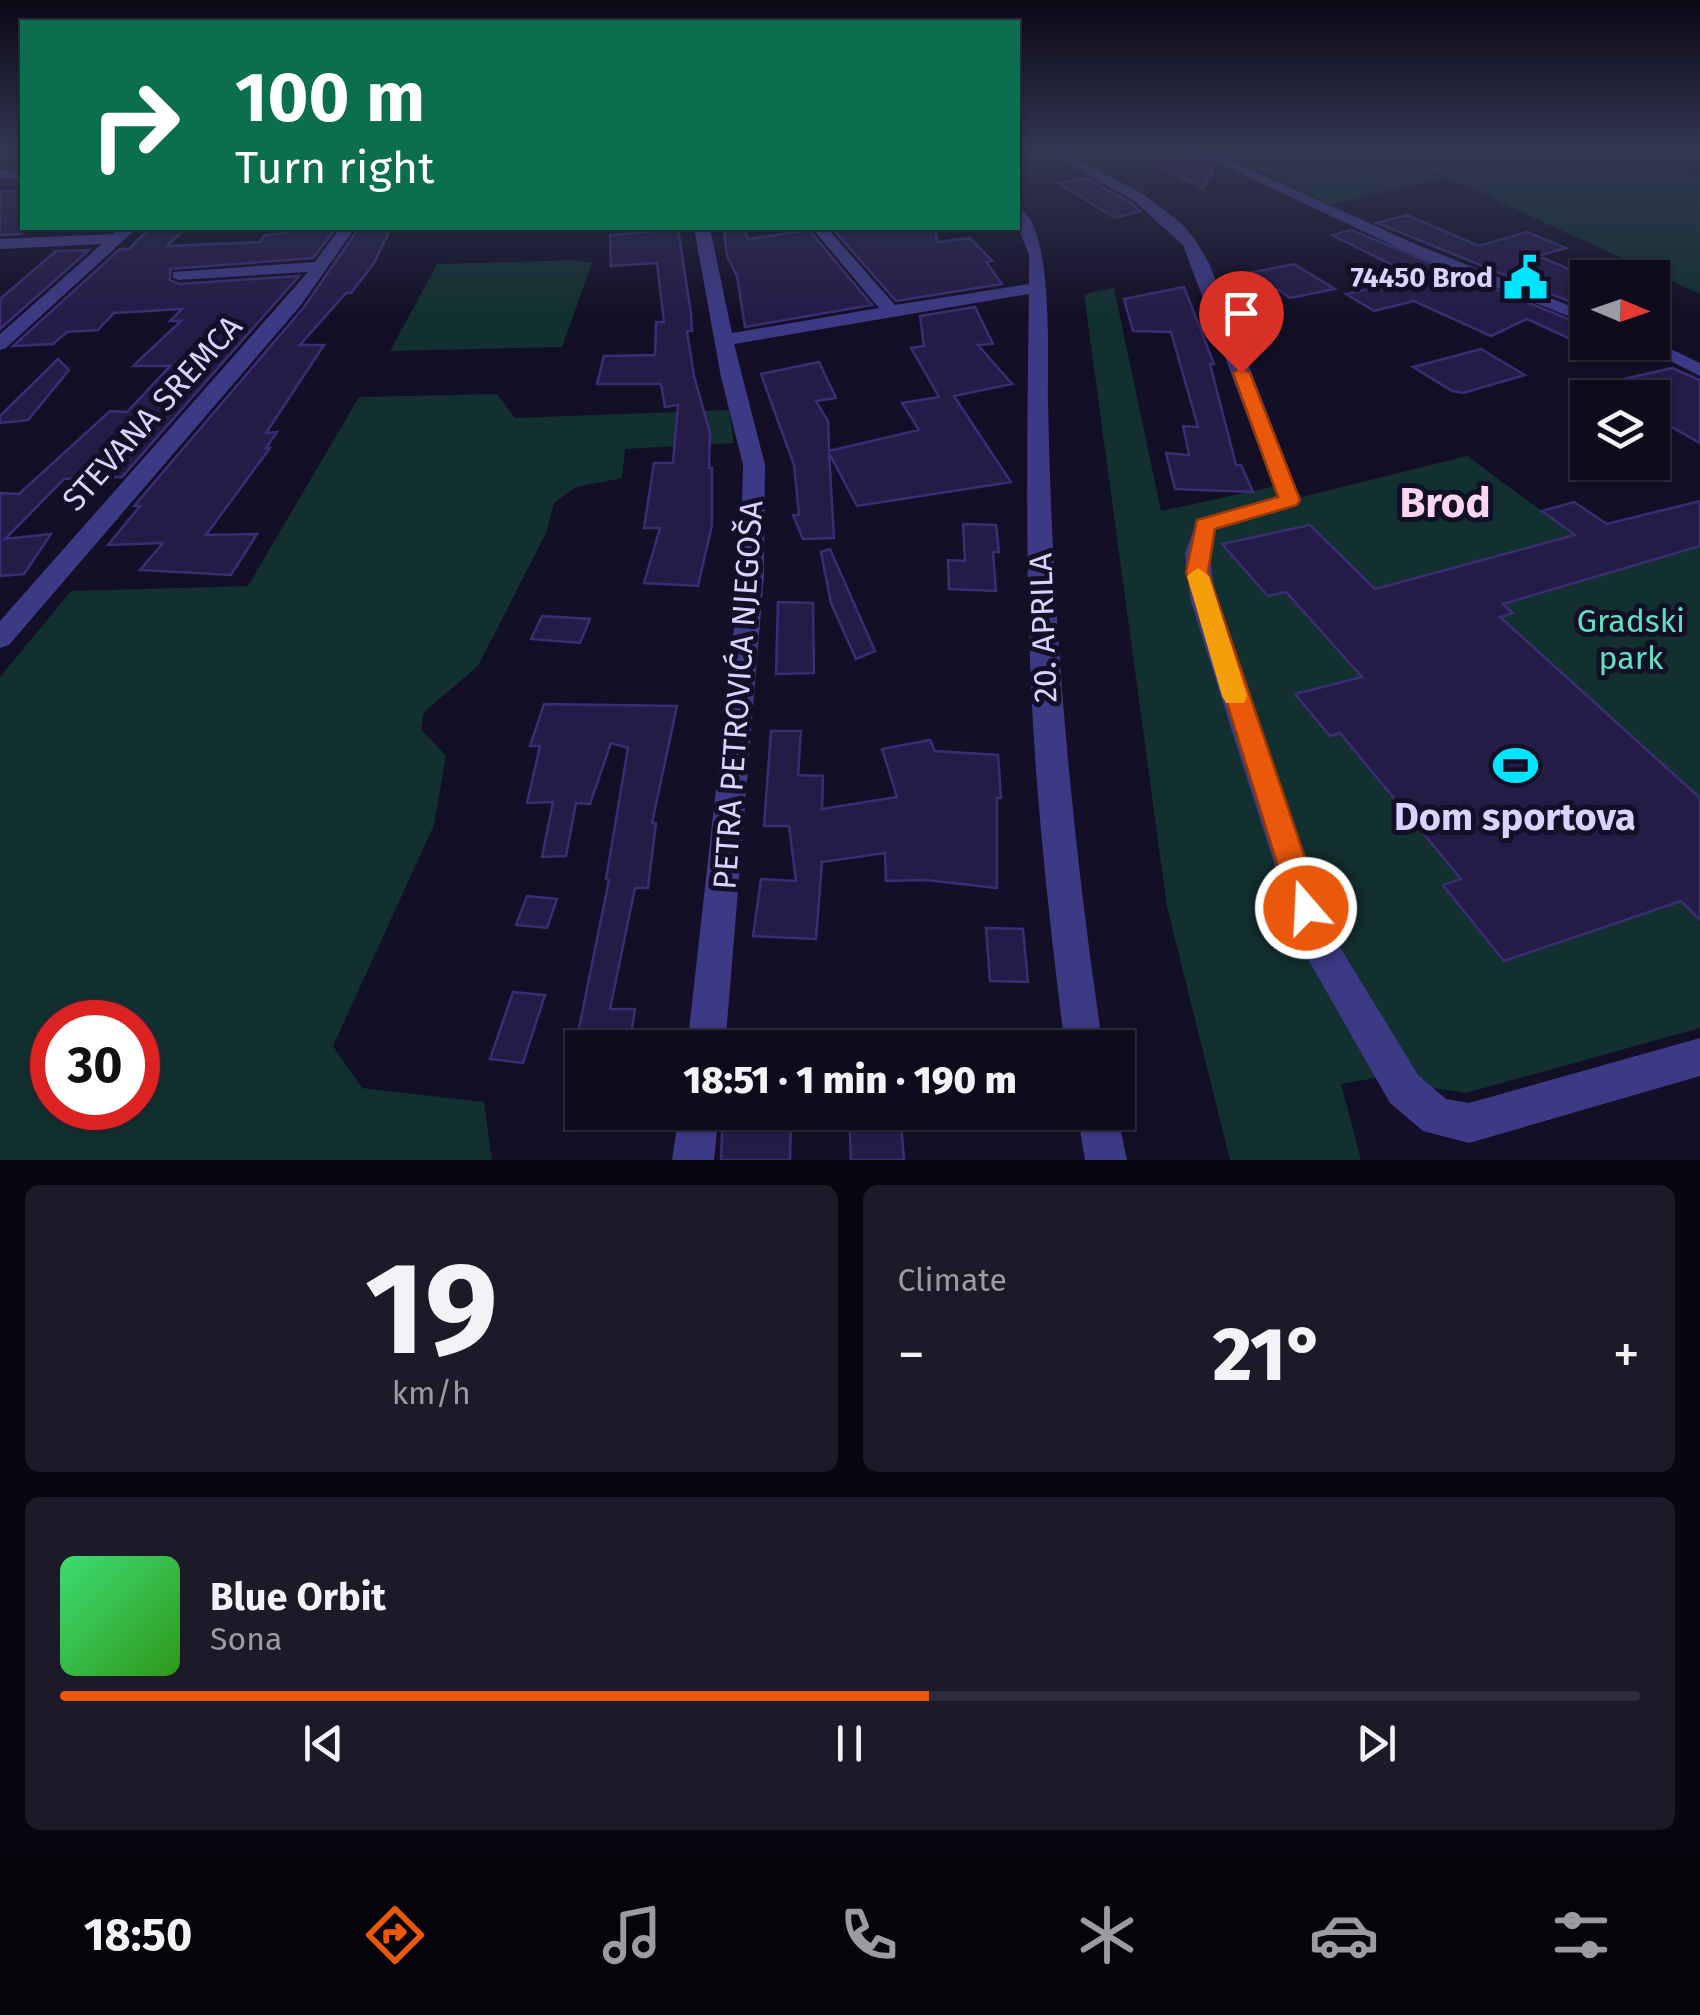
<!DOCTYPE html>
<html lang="en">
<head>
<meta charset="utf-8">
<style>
  :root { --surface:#0e0b1c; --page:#1c1929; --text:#f1f3f6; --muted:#9b9ba3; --line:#2e2b3b; --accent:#ea580c }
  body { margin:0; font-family:"Fira Sans",sans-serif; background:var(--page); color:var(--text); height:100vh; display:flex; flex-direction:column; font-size:38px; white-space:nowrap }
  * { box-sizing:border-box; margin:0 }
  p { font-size:32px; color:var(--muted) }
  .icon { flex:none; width:55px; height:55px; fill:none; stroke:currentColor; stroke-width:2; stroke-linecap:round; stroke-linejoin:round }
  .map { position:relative; height:1160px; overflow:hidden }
  .drawer { display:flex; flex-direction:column; gap:25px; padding:25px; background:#08060f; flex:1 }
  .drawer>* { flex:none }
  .top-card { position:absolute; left:20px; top:20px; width:1000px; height:210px; border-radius:0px; box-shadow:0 2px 8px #0004,0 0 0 2px var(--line); background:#0b6e4f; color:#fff; overflow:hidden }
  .needle { width:65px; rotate:92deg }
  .controls { position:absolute; left:1570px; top:260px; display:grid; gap:20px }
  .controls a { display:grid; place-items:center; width:100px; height:100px; border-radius:0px; background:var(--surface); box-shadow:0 2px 8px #0004,0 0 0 2px var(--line); font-size:50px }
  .speed { position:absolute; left:30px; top:1000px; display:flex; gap:20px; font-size:50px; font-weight:700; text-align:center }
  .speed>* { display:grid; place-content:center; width:130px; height:130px; border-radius:50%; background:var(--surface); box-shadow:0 2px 8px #0004,0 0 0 2px var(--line); line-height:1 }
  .speed .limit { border:15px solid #d22; background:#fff; color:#111 }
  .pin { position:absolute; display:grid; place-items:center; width:85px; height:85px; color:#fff; margin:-102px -42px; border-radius:50% 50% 50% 0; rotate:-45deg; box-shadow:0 0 10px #0007 }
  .pin .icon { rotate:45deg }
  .me { position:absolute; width:110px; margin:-55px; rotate:341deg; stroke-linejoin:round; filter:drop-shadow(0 0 8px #0008) }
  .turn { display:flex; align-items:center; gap:35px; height:210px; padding:0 50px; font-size:45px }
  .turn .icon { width:130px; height:130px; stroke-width:2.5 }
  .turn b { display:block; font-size:70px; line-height:85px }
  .big { font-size:75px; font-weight:800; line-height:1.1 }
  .drawer .tile { flex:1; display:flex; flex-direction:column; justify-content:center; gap:15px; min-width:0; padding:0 35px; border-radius:15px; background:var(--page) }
  .drawer .dial { align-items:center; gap:0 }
  .dial b { font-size:130px; line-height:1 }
  .song { display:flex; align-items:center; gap:30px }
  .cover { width:120px; height:120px; border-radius:15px; background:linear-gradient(135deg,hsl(140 70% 55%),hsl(110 70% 35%)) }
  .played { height:10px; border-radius:5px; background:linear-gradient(90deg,var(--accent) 55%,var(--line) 55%) }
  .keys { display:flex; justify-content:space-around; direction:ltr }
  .heat { display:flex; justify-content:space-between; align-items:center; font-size:55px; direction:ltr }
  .drawer .tiles { flex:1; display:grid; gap:25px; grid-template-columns:1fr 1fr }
  .tile:last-child { grid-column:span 2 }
  .trip { position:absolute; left:565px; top:1030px; width:570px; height:100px; border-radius:0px; background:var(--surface); box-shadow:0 2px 8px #0004,0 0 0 2px var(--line); font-weight:800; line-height:100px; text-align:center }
  .tab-bar { display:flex; height:160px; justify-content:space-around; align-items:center; background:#06040b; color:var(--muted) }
  .tab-bar .icon { width:70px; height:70px }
  .tab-bar .current { color:var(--accent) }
  .tab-bar b { font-size:45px; color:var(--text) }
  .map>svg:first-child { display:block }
</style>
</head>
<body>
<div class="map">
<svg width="1700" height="1160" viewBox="0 0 1700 1160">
  <rect width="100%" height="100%" fill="#130f26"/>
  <!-- green -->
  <path fill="#12302f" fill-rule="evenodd" d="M 1223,153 L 1384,153 L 1442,178 L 1330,205 Z
    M 1393,153 L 1628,153 L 1700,176 L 1700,294 Z
    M 576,260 L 592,263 L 562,347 L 390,351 L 437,264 Z
    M 1114,288 L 1161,511 L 1290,483 L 1302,497 L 1467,456 L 1574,535 L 1417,580 L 1503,604 L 1700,546 L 1700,1028 L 1466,1093 L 1433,1088 L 1411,1072 L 1341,1084 L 1361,1160 L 1230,1160 L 1167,907 L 1084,294 Z
    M 497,394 L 515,418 L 729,410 L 734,443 L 625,449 L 622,478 L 576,487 L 554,503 L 546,533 L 478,666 L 424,712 L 421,729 L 446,756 L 434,825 L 333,1046 L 362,1088 L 484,1102 L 492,1160 L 0,1160 L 0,677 L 71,591 L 248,586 L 359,397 ZM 52,1022 L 138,1022 L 138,1108 L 52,1108 Z"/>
  <!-- building -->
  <path fill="#241b47" stroke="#3b2d73" stroke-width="2.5" d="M 1191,156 L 1215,166 L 1203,188 L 1153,163 Z
    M 1085,178 L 1131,203 L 1140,211 L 1115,218 L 1058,183 Z
    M 0,191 L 22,191 L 22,234 L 0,235 Z
    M 1407,215 L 1479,246 L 1527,232 L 1566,248 L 1538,256 L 1588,277 L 1588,309 L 1377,223 Z
    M 186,228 L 167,246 L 260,242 L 265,235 L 285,233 L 290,228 L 336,228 L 313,258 L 170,269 L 170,280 L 179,284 L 299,276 L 122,477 L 64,479 L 5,539 L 51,534 L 24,574 L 0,576 L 0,493 L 19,494 L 110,411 L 127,412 L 170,366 L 133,366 L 181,321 L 170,321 L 182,309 L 114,313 L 98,330 L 67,332 L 53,344 L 13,346 L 120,249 L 129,249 L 148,230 Z
    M 359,228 L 391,228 L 374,263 L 351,293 L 346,293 L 300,345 L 324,345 L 266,433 L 277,432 L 266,448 L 270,448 L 206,535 L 257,534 L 231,575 L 140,570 L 163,543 L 108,545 L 140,506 L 134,506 L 304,307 Z
    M 832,228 L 935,228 L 937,242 L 970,238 L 992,261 L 986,262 L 1002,284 L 896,301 Z
    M 678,229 L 691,313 L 692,331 L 687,331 L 694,376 L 710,433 L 709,468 L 712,468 L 712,525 L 698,586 L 644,583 L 660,528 L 644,528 L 654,463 L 673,463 L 678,405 L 665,407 L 661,384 L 597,384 L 604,356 L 655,355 L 656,322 L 664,322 L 657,263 L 611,266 L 610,235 Z
    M 744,229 L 748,239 L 809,230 L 872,305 L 745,327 L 737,276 L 727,256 L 724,231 Z
    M 1351,230 L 1588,327 L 1588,347 L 1527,319 L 1491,336 L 1414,301 L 1374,311 L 1346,294 L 1418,278 L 1332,235 Z
    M 89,250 L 0,329 L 0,299 L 56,251 Z
    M 1294,264 L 1335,289 L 1290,298 L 1279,290 L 1223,289 L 1219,279 Z
    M 1184,287 L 1214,364 L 1210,364 L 1236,465 L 1241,465 L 1253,492 L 1175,489 L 1166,453 L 1189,455 L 1183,426 L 1198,427 L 1171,332 L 1133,331 L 1124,299 Z
    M 975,307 L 993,344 L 978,345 L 1012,384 L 954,396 L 1011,482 L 857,506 L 829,453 L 834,538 L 803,539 L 793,515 L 799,515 L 794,465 L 761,374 L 819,362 L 836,398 L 816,401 L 828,421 L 829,451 L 919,430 L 902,403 L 939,397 L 911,348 L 924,346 L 920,316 Z
    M 1481,349 L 1525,375 L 1463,393 L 1452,391 L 1413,367 Z
    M 58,359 L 69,370 L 28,420 L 0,423 L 0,416 Z
    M 1672,368 L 1700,380 L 1700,443 L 1652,416 L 1652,398 L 1585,398 L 1584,388 Z
    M 1700,501 L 1700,546 L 1503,604 L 1513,613 L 1500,617 L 1700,798 L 1700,920 L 1681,901 L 1504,961 L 1443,885 L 1461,879 L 1340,733 L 1330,736 L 1295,694 L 1362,677 L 1286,592 L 1268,596 L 1222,544 L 1310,525 L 1375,589 L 1575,535 L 1542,511 L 1574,502 L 1607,524 Z
    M 963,524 L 996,525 L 999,552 L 993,552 L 996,591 L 949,589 L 948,560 L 965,561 Z
    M 830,549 L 875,651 L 856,659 L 831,603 L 821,552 Z
    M 778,602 L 813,603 L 814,673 L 776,674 Z
    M 542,616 L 590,619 L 580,643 L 531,639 Z
    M 544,704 L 677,706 L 652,823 L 656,823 L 648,888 L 635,888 L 610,1009 L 635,1009 L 629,1048 L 575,1048 L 609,880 L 606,879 L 628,748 L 611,743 L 590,804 L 576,803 L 566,856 L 542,857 L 553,802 L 527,803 L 540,746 L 530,746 Z
    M 771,731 L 801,731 L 798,775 L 823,776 L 822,809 L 897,797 L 882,749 L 930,740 L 935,751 L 998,755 L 1001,798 L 997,798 L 997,888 L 926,880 L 886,881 L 885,853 L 822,862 L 816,939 L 753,936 L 761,879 L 796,881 L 789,826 L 764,826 Z
    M 527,896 L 557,899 L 547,928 L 516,925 Z
    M 986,928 L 1023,929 L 1028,982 L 990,981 Z
    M 513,992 L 545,995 L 523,1063 L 490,1059 Z
    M 723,1112 L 791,1112 L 790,1160 L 721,1160 Z
    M 849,1112 L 900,1112 L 904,1160 L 851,1160 Z"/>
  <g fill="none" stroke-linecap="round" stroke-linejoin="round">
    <!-- minor -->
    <path fill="#3d3a85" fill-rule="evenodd" d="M 1049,153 L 1065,153 L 1143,194 L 1181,223 L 1195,240 L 1209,263 L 1301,500 L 1298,505 L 1215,530 L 1209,553 L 1216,599 L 1333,936 L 1418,1075 L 1446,1099 L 1469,1103 L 1700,1038 L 1700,1076 L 1469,1143 L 1423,1131 L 1390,1103 L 1300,945 L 1190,599 L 1185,553 L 1197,520 L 1277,496 L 1183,245 L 1133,200 Z
      M 1018,207 C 1055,225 1047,363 1048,403 C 1052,620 1071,833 1103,1048 L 1065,1048 C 1051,934 1038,820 1032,706 C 1025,569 1027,432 1029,294 L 734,344 L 765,465 L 764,574 L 725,1048 L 687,1048 L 740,574 L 743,465 L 721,377 L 694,228 L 710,228 L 732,333 L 879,308 L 812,228 L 827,228 L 895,305 L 1029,284 L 1029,255 L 1018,227 Z
      M 121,228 L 137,228 L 6,348 L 0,350 L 0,334 L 102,244 L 0,249 L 0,239 L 113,234 Z
      M 340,228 L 355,228 L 301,305 L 9,645 L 0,648 L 0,621 L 308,272 L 179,280 L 173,278 L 173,272 L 315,262 Z
      M 679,1112 L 719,1112 L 714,1160 L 672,1160 Z
      M 1077,1112 L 1117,1112 L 1127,1160 L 1085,1160 Z"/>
    <!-- tertiary -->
    <path fill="#3d3a85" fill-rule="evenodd" d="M 1197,153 L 1214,153 L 1415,244 L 1588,313 L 1588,324 L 1403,250 Z
      M 0,170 L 22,171 L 22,179 L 0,178 Z
      M 1652,340 L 1700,363 L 1700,376 L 1633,342 Z"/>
  </g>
  <!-- sky -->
  <linearGradient id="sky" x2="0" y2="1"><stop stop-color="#0a0815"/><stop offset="0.48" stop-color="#333752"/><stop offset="1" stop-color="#333752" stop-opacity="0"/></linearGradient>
  <rect width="1700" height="316" fill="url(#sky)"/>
  <!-- route -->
  <path fill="#ea580c" stroke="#983908" stroke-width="2.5" d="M 1241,368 L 1250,373 L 1300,500 L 1297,505 L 1215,529 L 1208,572 L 1322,908 L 1317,919 L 1306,923 L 1295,919 L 1291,908 L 1186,572 L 1197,520 L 1278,497 L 1233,373 Z"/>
  <!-- slow -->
  <path fill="#f59e0b" d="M 1198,568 L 1209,576 L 1247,696 L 1244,703 L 1226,703 L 1222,696 L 1187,576 Z"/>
  <!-- icons -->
  <defs>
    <symbol id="civic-bare" viewBox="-9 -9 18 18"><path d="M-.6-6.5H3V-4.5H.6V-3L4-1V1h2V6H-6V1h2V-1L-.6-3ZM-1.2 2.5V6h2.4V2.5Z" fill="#00e5ff" stroke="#130f26" stroke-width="2.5" paint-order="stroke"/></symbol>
    <symbol id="stadium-bare" viewBox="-9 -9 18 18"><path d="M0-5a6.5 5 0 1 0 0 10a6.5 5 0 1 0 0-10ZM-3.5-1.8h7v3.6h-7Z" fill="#00e5ff" stroke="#130f26" stroke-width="2.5" paint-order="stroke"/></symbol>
  </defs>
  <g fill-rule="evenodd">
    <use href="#civic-bare" x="1494" y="246" width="63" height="63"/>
    <use href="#stadium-bare" x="1484" y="734" width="63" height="63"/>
  </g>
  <g text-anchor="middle" stroke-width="10" stroke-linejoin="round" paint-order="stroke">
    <!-- far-poi labels -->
    <g font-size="28" font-weight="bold" fill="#d9d4ff" stroke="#130f26" text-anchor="end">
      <text x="1493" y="287">74450 Brod</text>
    </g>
    <!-- street labels -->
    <g font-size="32" fill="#d9d4ff" stroke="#130f26">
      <text transform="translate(152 413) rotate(-48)" y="11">STEVANA SREMCA</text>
      <text transform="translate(1043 628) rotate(-92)" y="11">20. APRILA</text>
      <text transform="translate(738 695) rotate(-86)" y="11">PETRA PETROVIĆA NJEGOŠA</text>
    </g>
    <!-- park labels -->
    <g font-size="32" fill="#5fe0c0" stroke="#130f26">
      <text x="1631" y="632">Gradski<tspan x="1631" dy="37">park</tspan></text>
    </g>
    <!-- near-poi labels -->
    <g font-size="38" font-weight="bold" fill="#d9d4ff" stroke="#130f26">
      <text x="1515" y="830">Dom sportova</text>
    </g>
    <!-- district labels -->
    <g font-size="42" font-weight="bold" fill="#ffd6f0" stroke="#130f26">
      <text x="1445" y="517">Brod</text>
    </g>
  </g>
</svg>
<div class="controls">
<a><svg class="needle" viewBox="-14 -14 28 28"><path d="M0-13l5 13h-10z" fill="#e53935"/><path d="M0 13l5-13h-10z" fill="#9b9ba3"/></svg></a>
<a><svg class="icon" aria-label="layers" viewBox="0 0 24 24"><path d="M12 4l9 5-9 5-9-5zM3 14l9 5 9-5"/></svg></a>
</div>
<div class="speed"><div class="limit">30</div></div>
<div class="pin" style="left:1241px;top:373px;background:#d93025"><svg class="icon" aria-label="arrive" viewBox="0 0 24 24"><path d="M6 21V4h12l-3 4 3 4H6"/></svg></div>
<svg class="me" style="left:1306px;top:908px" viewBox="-20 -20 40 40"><circle r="17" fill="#ea580c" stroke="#fff" stroke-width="3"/><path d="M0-11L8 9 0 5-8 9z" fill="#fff"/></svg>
<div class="trip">18:51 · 1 min · 190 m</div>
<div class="top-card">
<div class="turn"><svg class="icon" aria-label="right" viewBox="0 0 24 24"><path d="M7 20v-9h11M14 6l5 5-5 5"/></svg><div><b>100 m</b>Turn right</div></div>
</div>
</div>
<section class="drawer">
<div class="tiles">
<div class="tile dial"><b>19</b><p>km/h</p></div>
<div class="tile"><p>Climate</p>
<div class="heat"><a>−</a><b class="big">21°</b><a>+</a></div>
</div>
<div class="tile">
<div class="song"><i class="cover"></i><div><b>Blue Orbit</b><p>Sona</p></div></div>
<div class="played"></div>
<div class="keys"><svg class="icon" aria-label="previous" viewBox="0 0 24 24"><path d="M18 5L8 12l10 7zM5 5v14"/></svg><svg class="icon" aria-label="pause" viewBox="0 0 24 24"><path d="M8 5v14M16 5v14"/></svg><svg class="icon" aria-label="next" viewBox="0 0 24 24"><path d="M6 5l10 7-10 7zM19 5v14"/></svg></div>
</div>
</div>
</section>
<nav class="tab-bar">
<b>18:50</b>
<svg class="icon current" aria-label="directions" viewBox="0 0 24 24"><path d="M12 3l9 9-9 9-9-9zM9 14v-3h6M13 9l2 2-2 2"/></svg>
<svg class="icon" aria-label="music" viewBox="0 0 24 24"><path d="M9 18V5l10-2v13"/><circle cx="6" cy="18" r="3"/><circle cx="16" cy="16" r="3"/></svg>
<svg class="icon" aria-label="phone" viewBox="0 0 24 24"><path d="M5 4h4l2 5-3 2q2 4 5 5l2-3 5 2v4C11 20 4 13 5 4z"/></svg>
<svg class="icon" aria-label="climate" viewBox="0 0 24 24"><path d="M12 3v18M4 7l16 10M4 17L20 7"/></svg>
<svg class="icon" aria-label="car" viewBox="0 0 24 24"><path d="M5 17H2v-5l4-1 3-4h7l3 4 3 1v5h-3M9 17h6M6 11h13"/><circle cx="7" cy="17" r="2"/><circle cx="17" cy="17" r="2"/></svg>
<svg class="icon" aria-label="filters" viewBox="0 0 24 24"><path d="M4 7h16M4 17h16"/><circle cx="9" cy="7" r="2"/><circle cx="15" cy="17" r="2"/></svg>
</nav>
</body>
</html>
